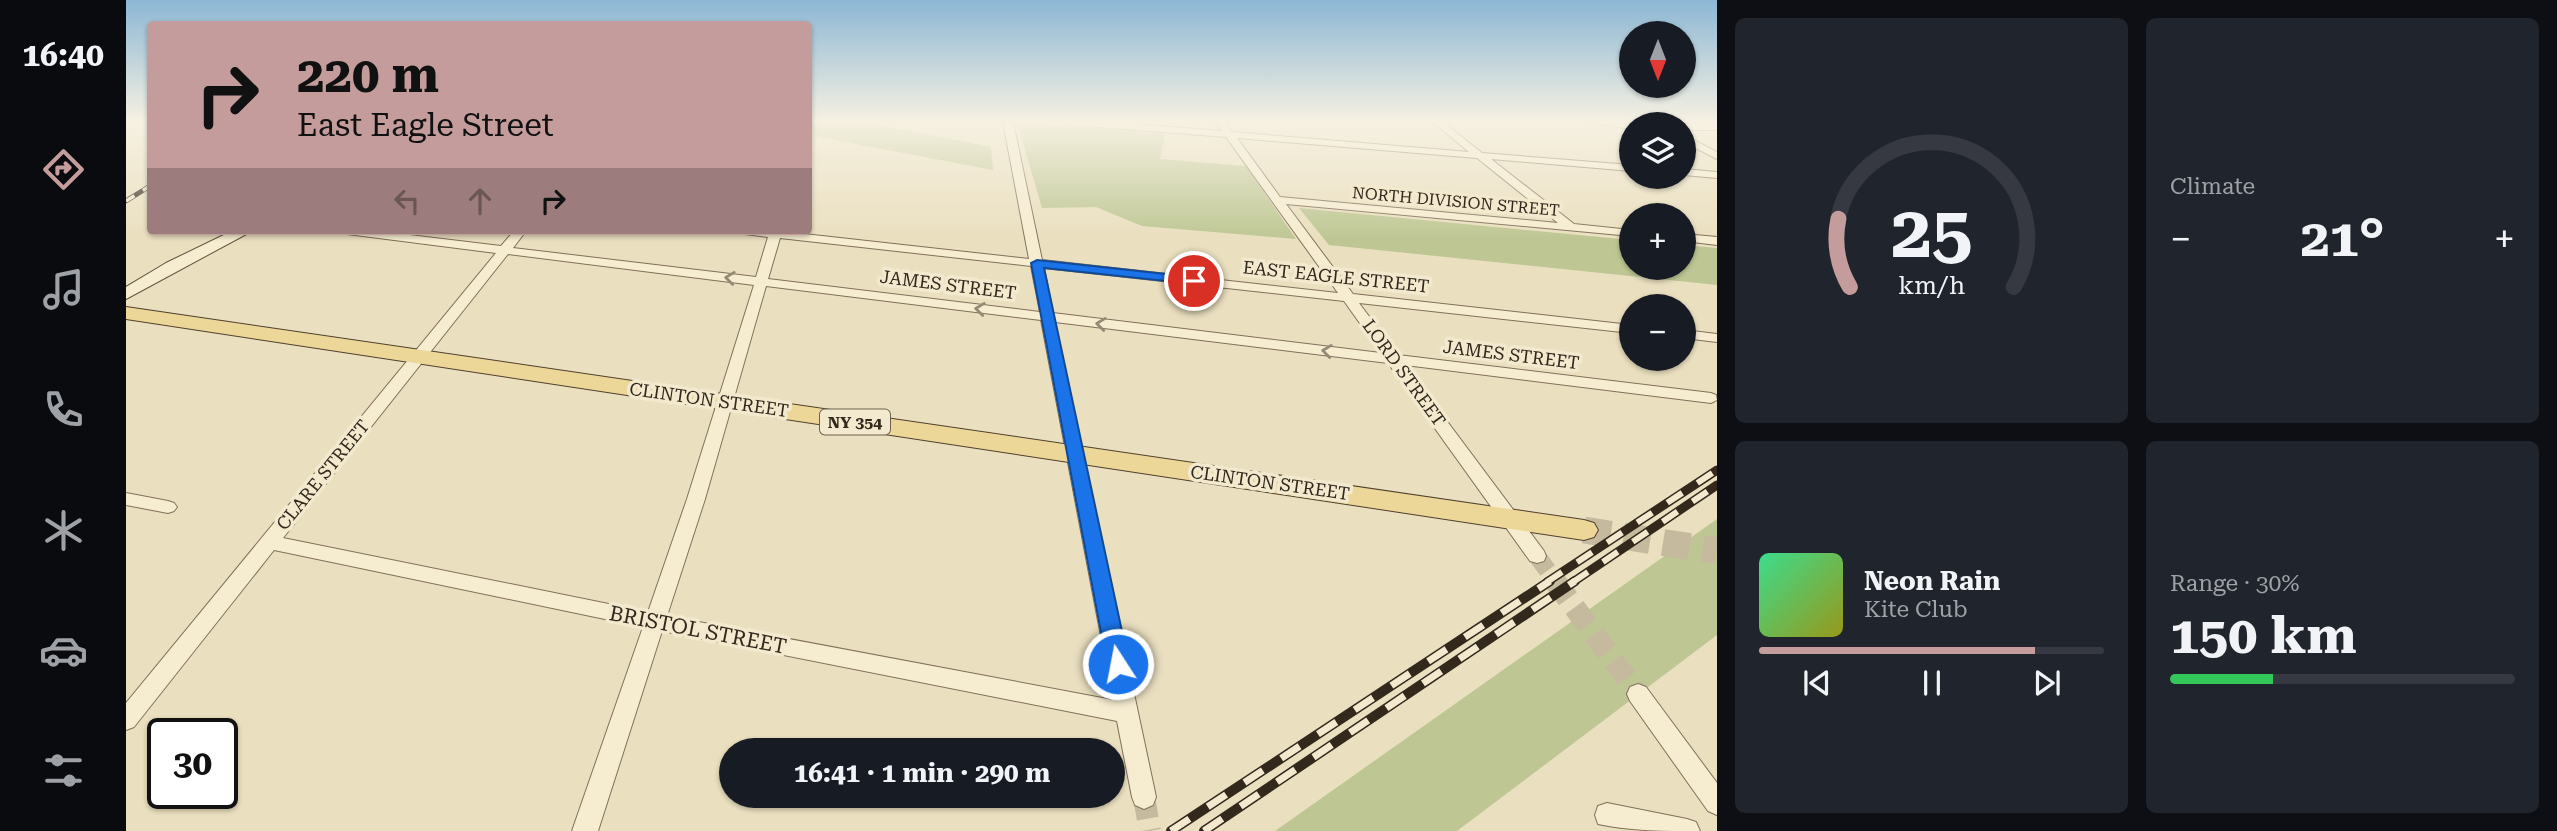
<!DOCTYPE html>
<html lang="en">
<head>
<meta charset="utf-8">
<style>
  :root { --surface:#171b24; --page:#20242c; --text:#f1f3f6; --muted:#9ea1a6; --line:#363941; --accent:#c49c9c }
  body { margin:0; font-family:"Roboto Serif",serif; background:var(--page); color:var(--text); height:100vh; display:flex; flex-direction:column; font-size:26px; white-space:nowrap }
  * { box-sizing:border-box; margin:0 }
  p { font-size:23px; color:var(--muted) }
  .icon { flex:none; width:38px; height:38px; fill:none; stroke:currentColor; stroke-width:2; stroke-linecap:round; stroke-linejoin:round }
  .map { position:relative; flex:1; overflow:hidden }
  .panel { display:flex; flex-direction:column; gap:18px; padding:18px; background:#0d0f14; width:840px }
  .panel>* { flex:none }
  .hud { position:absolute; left:21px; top:21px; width:665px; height:214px; border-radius:7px; box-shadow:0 2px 5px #0004; background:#c49c9c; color:#111; overflow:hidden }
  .needle { width:46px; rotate:180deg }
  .buttons { position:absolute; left:1493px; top:21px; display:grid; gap:14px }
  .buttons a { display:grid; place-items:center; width:77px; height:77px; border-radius:50%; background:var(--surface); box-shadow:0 2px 5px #0004; font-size:35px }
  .speed { position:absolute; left:21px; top:718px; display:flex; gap:14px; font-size:35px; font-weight:700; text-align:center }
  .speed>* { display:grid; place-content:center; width:91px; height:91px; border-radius:50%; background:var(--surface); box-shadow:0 2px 5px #0004; line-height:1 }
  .speed .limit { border:4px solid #111; border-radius:10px; background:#fff; color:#111 }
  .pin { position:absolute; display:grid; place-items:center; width:60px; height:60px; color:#fff; margin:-30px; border:4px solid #fff; border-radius:50%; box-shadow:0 2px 7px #0007 }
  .me { position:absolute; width:77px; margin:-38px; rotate:349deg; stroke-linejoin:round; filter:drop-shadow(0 0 5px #0008) }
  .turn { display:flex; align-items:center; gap:24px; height:147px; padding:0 35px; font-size:32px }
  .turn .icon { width:91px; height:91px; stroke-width:2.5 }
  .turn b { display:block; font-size:49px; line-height:60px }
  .lanes { display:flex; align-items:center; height:66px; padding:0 35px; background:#0003; justify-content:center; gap:35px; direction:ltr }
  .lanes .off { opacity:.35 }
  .big { font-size:52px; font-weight:700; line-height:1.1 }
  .panel .card { flex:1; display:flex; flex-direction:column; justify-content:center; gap:10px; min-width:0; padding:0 24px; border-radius:10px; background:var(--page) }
  .panel .dial { align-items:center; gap:0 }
  .dial svg { height:182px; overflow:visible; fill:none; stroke:var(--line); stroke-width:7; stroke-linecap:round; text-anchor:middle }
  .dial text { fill:var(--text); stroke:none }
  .song { display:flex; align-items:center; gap:21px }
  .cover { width:84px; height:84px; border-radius:10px; background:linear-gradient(135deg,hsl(150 70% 55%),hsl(60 70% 35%)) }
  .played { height:7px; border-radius:4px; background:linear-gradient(90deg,var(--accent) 80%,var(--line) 80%) }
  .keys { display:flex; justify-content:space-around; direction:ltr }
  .heat { display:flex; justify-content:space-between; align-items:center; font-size:38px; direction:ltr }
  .charge { height:10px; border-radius:5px; background:linear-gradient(90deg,#34c759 30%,var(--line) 0) }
  .panel .tiles { flex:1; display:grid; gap:18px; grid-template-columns:repeat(2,1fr) }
  .trip { position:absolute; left:593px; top:738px; width:406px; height:70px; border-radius:35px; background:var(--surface); box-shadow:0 2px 5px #0004; font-weight:700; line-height:70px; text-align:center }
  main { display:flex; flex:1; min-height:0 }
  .dock { display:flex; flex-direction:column; width:126px; justify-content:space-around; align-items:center; background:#090b0e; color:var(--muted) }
  .dock .icon { width:49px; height:49px }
  .dock .on { color:var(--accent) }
  .dock b { font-size:32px; color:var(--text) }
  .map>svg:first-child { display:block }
</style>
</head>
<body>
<main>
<nav class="dock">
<b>16:40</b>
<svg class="icon on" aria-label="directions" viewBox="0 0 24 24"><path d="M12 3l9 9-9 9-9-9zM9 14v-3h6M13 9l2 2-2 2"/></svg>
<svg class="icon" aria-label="music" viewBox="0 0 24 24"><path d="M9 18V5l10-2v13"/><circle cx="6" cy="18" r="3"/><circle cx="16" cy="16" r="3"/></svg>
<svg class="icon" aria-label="phone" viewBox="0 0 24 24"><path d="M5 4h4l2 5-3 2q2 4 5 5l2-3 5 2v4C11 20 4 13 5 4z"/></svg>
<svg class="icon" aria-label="climate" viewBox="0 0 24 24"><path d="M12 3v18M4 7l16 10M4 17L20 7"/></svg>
<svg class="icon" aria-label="car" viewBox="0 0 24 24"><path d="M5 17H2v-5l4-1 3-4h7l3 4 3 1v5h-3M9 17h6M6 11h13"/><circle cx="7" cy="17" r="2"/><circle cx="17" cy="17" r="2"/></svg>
<svg class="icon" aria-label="filters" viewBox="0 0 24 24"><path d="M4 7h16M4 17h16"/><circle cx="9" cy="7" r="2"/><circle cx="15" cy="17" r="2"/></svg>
</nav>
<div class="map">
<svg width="1591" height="831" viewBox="0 0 1591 831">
  <rect width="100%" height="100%" fill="#eadfbf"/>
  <!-- green -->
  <path fill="#bec794" d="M 683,122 L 738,122 L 865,147 L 867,170 L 683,135 Z
    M 891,122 L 1039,134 L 1034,159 L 1120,166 L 1170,239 L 1016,226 L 970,207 L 916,208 Z
    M 1173,208 L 1505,240 L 1505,268 L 1558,268 L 1558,245 L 1591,248 L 1591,285 L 1203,245 Z
    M 1591,519 L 1591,635 L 1331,831 L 1149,831 Z"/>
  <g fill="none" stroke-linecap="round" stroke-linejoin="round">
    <!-- street-tunnel-far1 -->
    <path stroke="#c5ba9e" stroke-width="18" stroke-dasharray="18 9" stroke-linecap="butt" d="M 1411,556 L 1430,582"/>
    <!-- street-tunnel -->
    <path stroke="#c5ba9e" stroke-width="22" stroke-dasharray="22 11" stroke-linecap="butt" d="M 1429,581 L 1512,694
      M 1018,797 L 1024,831"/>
    <!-- primary-tunnel -->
    <path stroke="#c5ba9e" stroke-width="27" stroke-dasharray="27 13" stroke-linecap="butt" d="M 1458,530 L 1591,551"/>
    <defs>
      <path id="street" d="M 877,122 L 887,122 L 916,260 L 1212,293 L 1100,137 L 947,125 L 943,122 L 982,122 L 1096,131 L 1090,122 L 1099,122 L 1106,132 L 1343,152 L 1307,122 L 1317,122 L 1356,153 L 1505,165 L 1505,171 L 1365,159 L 1448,224 L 1505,230 L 1505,236 L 1160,204 L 1227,294 L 1505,325 L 1505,333 L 1233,303 L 1272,355 L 1585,393 L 1590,395 L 1591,400 L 1585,403 L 1279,365 L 1418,551 L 1420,556 L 1418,561 L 1411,563 L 1404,561 L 1262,363 L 929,322 L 1030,797 L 1027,805 L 1018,809 L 1009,805 L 1006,797 L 991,721 L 536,631 L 472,831 L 446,831 L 517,627 L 148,550 L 8,727 L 0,730 L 0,703 L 370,253 L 221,234 L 215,231 L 250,231 L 375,246 L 388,231 L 400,231 L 387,248 L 630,277 L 642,237 L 619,234 L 613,231 L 651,231 L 903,259 ZM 1111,138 L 1351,158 L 1432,223 L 1154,197 ZM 654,238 L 905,266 L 914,312 L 642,279 ZM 382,254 L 628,285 L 561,499 L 522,612 L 157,538 ZM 918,268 L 1218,301 L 1255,353 L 927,313 ZM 640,286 L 915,320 L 987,700 L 541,616 L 579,499 Z
        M 1464,122 L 1508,124 L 1505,124 L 1505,129 Z
        M 1529,122 L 1538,122 L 1539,124 L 1530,124 Z
        M 1558,124 L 1591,124 L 1591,130 L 1558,130 Z
        M 1558,135 L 1591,152 L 1591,159 L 1558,142 Z
        M 1558,169 L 1591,172 L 1591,178 L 1558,175 Z
        M 1558,234 L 1591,237 L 1591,245 L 1558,241 Z
        M 1558,330 L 1591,334 L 1591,342 L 1558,338 Z
        M 0,493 L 42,501 L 48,503 L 51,507 L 48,511 L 42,513 L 0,505 Z
        M 1512,684 L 1520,687 L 1591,783 L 1591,815 L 1582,811 L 1504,701 L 1501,694 L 1504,687 Z
        M 1481,803 L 1561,819 L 1570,822 L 1574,831 C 1540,831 1503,831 1472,824 L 1469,815 L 1472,806 Z"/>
      <path id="secondary" d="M 106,231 L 126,231 L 0,299 L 0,287 L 40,263 Z"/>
      <path id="primary" d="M 0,307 L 1458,520 L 1468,523 L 1472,530 L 1468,537 L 1458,540 L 0,319 Z"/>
    </defs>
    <!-- street casing -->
    <use href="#street" stroke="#817059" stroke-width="2"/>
    <!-- secondary casing -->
    <use href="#secondary" stroke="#63513c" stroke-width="2"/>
    <!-- primary casing -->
    <use href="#primary" stroke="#4f3f2d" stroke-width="2"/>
    <!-- street -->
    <use href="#street" fill="#f6edd1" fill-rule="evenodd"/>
    <!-- secondary -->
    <use href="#secondary" fill="#f6edd1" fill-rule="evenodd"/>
    <!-- primary -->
    <use href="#primary" fill="#ecd698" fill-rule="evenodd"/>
    <defs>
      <path id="rail-far2" d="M 0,201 L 24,186"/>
      <path id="rail-far1" d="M 1421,582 L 1591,470
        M 1447,582 L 1591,485"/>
      <path id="rail" d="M 1045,831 L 1424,581
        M 1078,831 L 1449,581"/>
    </defs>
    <!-- rail-far2 casing -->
    <use href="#rail-far2" stroke="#32281c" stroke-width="5"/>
    <!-- rail-far1 casing -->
    <use href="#rail-far1" stroke="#32281c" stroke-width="9"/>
    <!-- rail casing -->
    <use href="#rail" stroke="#32281c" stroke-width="10"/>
    <!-- rail-far2 -->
    <use href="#rail-far2" stroke="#f2e9ce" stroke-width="3.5" stroke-dasharray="10" stroke-linecap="butt"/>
    <!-- rail-far1 -->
    <use href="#rail-far1" stroke="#f2e9ce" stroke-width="6" stroke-dasharray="18" stroke-linecap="butt"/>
    <!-- rail -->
    <use href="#rail" stroke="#f2e9ce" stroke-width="7" stroke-dasharray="22" stroke-linecap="butt"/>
  </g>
  <!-- one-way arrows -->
  <defs><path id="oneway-chevron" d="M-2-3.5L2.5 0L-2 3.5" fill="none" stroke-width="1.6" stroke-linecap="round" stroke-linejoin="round" transform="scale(1.75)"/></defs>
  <g stroke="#948a76">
    <use href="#oneway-chevron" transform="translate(604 278) rotate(-173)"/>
    <use href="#oneway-chevron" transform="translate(854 309) rotate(-173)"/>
    <use href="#oneway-chevron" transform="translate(975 324) rotate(-173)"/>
    <use href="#oneway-chevron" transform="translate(1201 351) rotate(-173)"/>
  </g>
  <!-- sky -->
  <linearGradient id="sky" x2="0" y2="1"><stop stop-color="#8cb7d4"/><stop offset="0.51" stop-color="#f6f1e2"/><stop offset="1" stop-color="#f6f1e2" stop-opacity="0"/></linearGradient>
  <rect width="1591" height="238" fill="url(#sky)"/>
  <!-- route -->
  <path fill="#1a73e8" stroke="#114b97" stroke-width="2" d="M 911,260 L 1068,277 L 1074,281 L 1068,284 L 918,268 L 1003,664 L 1000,671 L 992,673 L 984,671 L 981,664 L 905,263 Z"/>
  <g text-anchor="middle" stroke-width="7" stroke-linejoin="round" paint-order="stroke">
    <!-- far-street labels -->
    <g font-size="16" fill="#32281c" stroke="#f2e9ce">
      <text transform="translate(1330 201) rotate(5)" y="6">NORTH DIVISION STREET</text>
    </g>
    <!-- shield labels -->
    <rect fill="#f2e9ce" stroke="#6c6251" stroke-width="2" x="694" y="409.5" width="70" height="25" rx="5"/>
    <g font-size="16" font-weight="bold" fill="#32281c">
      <text x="729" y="428">NY 354</text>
    </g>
    <!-- street labels -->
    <g font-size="18" fill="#32281c" stroke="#f2e9ce">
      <text transform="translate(1210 277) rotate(6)" y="6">EAST EAGLE STREET</text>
      <text transform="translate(822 285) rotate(7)" y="6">JAMES STREET</text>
      <text transform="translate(1385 355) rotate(7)" y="6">JAMES STREET</text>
      <text transform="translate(1278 373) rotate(54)" y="6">LORD STREET</text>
      <text transform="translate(583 400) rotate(8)" y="6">CLINTON STREET</text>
      <text transform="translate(197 475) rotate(-51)" y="6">CLARE STREET</text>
      <text transform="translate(1144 483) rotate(8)" y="6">CLINTON STREET</text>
    </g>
    <!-- near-street labels -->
    <g font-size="21" fill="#32281c" stroke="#f2e9ce">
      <text transform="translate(572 630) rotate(11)" y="7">BRISTOL STREET</text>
    </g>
  </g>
</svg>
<div class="buttons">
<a><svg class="needle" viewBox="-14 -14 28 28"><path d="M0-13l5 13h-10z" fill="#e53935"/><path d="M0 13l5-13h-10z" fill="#9ea1a6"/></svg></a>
<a><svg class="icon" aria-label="layers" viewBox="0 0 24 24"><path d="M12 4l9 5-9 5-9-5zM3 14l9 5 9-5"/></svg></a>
<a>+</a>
<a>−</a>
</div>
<div class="speed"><div class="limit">30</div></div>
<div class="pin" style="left:1068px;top:281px;background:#d93025"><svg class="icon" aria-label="arrive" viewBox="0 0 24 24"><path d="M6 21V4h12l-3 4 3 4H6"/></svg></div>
<svg class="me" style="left:992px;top:664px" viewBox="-20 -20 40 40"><circle r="17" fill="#1a73e8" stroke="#fff" stroke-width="3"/><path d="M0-11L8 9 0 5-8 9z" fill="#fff"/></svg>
<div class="trip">16:41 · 1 min · 290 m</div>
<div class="hud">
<div class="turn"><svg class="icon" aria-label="right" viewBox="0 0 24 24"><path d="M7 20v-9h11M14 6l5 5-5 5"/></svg><div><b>220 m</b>East Eagle Street</div></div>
<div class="lanes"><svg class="icon off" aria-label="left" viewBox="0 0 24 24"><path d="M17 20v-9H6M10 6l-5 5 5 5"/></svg><svg class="icon off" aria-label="ahead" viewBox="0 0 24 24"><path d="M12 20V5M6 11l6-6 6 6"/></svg><svg class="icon" aria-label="right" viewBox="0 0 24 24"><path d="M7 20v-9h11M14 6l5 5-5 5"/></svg></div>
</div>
</div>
<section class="panel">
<div class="tiles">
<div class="card dial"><svg viewBox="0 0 100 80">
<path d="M14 69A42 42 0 1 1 86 69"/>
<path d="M14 69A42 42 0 0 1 9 39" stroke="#c49c9c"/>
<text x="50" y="56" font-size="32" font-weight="700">25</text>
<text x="50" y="72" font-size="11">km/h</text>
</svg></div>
<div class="card"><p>Climate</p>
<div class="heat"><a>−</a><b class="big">21°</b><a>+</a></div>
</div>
<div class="card">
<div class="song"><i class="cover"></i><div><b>Neon Rain</b><p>Kite Club</p></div></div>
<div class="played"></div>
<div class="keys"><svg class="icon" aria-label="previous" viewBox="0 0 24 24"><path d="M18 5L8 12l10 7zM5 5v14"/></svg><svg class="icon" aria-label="pause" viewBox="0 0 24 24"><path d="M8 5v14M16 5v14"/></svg><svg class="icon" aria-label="next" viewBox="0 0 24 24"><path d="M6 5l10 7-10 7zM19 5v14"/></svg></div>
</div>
<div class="card"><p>Range · 30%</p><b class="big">150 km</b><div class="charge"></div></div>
</div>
</section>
</main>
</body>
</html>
